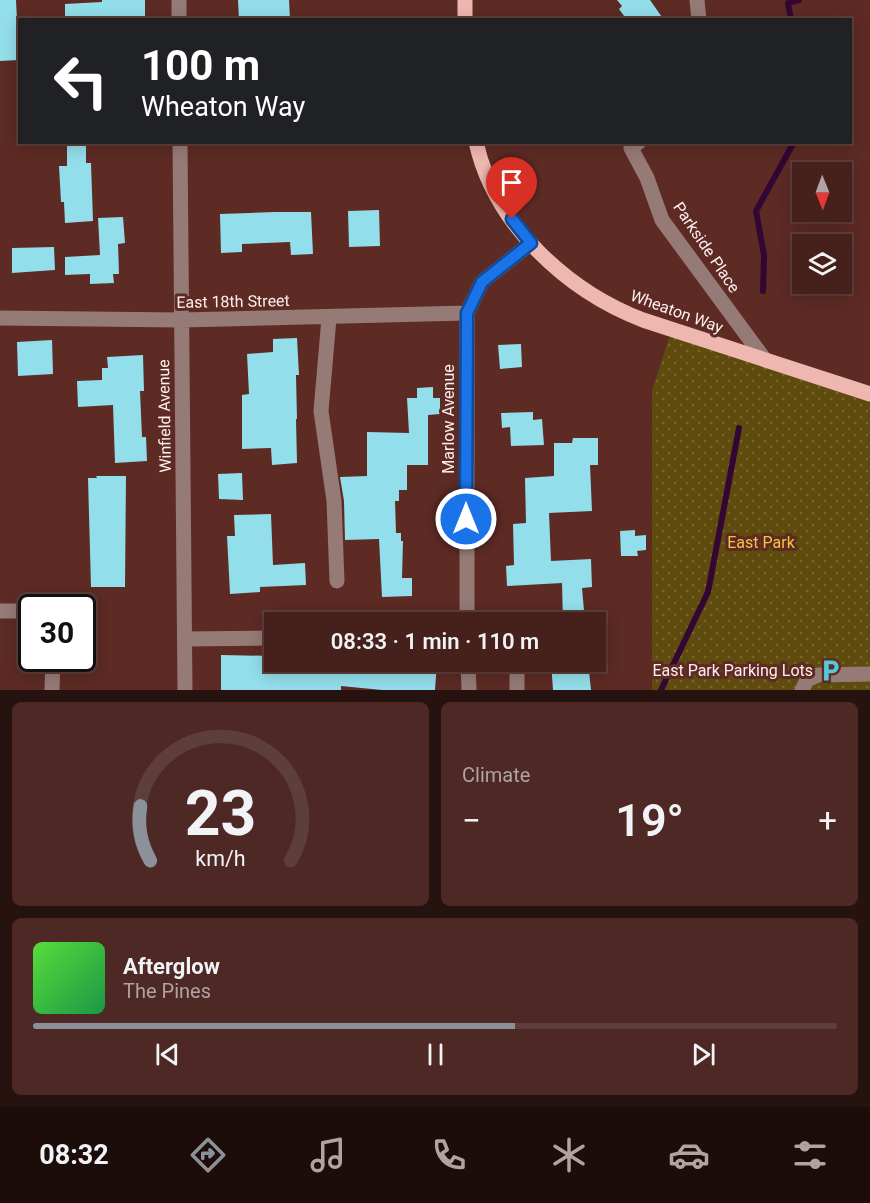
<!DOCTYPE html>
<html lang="en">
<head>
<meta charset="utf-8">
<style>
  :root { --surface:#46201b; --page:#4d2824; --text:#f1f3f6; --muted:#b0a3a3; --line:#5e3e3a; --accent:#8c9099 }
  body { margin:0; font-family:Roboto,sans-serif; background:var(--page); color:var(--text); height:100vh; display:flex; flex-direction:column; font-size:22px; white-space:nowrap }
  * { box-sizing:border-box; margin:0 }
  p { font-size:20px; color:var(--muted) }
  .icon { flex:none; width:33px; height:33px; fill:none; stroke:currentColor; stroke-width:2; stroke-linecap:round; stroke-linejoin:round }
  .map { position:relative; height:690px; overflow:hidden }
  .side { display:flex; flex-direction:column; gap:12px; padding:12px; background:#26120f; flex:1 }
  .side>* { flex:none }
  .top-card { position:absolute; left:18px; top:18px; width:834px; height:126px; border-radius:0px; box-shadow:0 3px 15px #0003,0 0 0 2px var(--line); background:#202124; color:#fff; overflow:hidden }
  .needle { width:39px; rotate:179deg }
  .buttons { position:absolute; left:792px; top:162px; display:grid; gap:12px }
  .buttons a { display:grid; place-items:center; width:60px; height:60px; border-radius:0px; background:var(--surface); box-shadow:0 3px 15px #0003,0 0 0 2px var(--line); font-size:30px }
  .speed { position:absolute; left:18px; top:594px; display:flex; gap:12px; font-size:30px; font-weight:700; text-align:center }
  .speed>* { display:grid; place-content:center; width:78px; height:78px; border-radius:50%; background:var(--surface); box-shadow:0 3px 15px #0003,0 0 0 2px var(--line); line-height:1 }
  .speed .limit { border:3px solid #111; border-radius:9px; background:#fff; color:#111 }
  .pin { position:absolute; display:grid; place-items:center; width:51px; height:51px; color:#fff; margin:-62px -26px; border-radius:50% 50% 50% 0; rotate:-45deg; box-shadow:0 0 6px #0007 }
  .pin .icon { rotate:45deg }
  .me { position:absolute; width:66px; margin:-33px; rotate:0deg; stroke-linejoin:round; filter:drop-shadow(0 0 4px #0008) }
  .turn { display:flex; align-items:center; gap:21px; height:126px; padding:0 24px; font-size:27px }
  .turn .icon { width:78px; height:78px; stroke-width:2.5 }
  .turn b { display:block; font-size:42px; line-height:51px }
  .big { font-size:45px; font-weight:600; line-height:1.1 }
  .side .tile { flex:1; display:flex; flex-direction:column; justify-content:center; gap:9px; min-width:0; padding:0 21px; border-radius:9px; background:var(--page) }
  .side .dial { align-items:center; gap:0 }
  .dial svg { height:156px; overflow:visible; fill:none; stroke:var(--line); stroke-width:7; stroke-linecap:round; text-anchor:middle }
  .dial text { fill:var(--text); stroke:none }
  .song { display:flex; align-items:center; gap:18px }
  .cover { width:72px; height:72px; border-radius:9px; background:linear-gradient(135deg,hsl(110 70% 55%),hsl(140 70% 35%)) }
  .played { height:6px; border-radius:3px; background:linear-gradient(90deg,var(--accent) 60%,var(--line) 60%) }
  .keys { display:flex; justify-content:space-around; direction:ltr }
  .heat { display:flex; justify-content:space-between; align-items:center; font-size:33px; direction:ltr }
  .side .tiles { flex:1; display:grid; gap:12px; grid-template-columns:1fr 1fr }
  .tile:last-child { grid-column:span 2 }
  .trip { position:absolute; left:264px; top:612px; width:342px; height:60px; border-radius:0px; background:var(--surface); box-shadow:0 3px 15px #0003,0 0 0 2px var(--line); font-weight:600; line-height:60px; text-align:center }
  .dock { display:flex; height:96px; justify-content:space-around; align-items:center; background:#1c0d0b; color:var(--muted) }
  .dock .icon { width:42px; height:42px }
  .dock .current { color:var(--accent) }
  .dock b { font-size:27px; color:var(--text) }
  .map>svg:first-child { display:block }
</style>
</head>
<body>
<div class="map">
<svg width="870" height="690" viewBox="0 0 870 690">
  <defs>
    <pattern id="park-dots" width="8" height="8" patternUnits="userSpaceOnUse" patternTransform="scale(1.5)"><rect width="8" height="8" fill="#5f4b0d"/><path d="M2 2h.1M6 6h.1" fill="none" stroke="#776531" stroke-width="1.8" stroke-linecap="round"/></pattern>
  </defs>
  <rect width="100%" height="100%" fill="#5d2a24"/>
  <!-- park -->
  <path fill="url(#park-dots)" d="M 672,329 L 870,394 L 870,690 L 652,690 L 652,390 Z"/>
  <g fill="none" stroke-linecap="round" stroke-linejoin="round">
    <!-- stream -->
    <path stroke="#340634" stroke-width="6" d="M 791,20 L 788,3 L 799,0
      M 763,291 L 764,255 L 756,211 L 794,142
      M 661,690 L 708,592 L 739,428"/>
  </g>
  <!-- building -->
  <path fill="#92deea" d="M 0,0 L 16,0 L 19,60 L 0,61 Z
    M 102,0 L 145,0 L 145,20 L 65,20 L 65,4 L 102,2 Z
    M 238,0 L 289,0 L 290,19 L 239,20 Z
    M 617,0 L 650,0 L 664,20 L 627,20 L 619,9 L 622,6 Z
    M 67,146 L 86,146 L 86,163 L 91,163 L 93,221 L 65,223 L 64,202 L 61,202 L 59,166 L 67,166 Z
    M 379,210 L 380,246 L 349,247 L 348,211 Z
    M 275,212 L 311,212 L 313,254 L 291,255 L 290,242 L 242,244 L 242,252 L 221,253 L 220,214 Z
    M 123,217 L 125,243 L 118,244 L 119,274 L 113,274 L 114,283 L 90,284 L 90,274 L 65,275 L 65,257 L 100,255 L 98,218 Z
    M 54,247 L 55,270 L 12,273 L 12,248 Z
    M 297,338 L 299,375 L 296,375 L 297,419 L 296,419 L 297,463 L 272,465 L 271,448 L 242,449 L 242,395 L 249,394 L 247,354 L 273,352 L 273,339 Z
    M 52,340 L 53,374 L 18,376 L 17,342 Z
    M 521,344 L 522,367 L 500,369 L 498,345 Z
    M 143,355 L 144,391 L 140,391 L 142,437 L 146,437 L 147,461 L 115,463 L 113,405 L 78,407 L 77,381 L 102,380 L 102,368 L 108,368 L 107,357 Z
    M 433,387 L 433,398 L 440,398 L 440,414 L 428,415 L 428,465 L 407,465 L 407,490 L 399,490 L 399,501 L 395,501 L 396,533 L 401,533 L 401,541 L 403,541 L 402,578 L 412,578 L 412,596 L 382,597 L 379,539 L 345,540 L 344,501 L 340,477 L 367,476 L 367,432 L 409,433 L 407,398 L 417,398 L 417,388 Z
    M 533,412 L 533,420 L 542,419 L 544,445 L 511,446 L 510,427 L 502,428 L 501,413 Z
    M 573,438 L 598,438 L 598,465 L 590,465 L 592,511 L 549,513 L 551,561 L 591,559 L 592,587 L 582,588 L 585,622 L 563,622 L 562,583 L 507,586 L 506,566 L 514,565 L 513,524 L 526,523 L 525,478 L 554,476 L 554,443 L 572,443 Z
    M 242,473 L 243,500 L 219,499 L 218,474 Z
    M 96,476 L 126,476 L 125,587 L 91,587 L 88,478 L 97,478 Z
    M 271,514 L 273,565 L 305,563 L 306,585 L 260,587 L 260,592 L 230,594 L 227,536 L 235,536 L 234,515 Z
    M 635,530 L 635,536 L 646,535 L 646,550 L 637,551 L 638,556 L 621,556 L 620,531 Z
    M 221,655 L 274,656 L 274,662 L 437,662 L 435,690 L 382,690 L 341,686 L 341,690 L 221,690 Z
    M 551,662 L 588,662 L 591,690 L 553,690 Z"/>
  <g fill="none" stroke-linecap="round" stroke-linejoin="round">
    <!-- minor -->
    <path stroke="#957a76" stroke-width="15" d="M 179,0 L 179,20
      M 697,0 L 699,20
      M 180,142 L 185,690
      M 639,142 L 631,148 L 647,178 L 662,220 L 765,360
      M 0,318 L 181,320 L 467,313
      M 329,318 L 321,411 L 334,501 L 337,581
      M 0,611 L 32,611
      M 467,622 L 467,313 L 482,282 L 531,243
      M 185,639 L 274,638
      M 468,662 L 469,690
      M 517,662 L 517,690
      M 52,690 L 53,658
      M 802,690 L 807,680 L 818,675 L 870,674"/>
    <!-- major -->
    <path stroke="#eeb7af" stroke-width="15" d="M 465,0 L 465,20
      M 476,142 C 494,224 567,291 643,320 L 870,394"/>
  </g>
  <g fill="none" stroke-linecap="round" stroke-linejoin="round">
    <defs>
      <path id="route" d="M 466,519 L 467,313 L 482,282 L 531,243 L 512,219"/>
    </defs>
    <!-- route casing -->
    <use href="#route" stroke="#114b97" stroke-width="15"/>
    <!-- route -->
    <use href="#route" stroke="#1a73e8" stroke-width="10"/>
  </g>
  <!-- icons -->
  <defs>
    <symbol id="parking-bare" viewBox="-9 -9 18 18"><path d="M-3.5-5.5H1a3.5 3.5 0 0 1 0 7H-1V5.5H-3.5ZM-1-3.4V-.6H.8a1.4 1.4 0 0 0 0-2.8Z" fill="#53cadc" stroke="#5d2a24" stroke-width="2.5" paint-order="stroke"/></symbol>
  </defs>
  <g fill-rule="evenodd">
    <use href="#parking-bare" x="814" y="654" width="33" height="33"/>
  </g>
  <g text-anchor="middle" stroke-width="6" stroke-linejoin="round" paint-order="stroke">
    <!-- street labels -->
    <g font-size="16" fill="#fdefed" stroke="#5d2a24">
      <text transform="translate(707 247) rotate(56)" y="6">Parkside Place</text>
      <text transform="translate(233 301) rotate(-1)" y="6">East 18th Street</text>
      <text transform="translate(677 311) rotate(20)" y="6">Wheaton Way</text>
      <text transform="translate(164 416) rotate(-91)" y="6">Winfield Avenue</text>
      <text transform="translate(448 419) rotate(-90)" y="6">Marlow Avenue</text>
    </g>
    <!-- park labels -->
    <g font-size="16" fill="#f2c441" stroke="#5d2a24">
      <text x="761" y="548">East Park</text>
    </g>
    <!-- poi labels -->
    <g font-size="16" fill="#fdefed" stroke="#5d2a24" text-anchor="end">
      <text x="813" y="676">East Park Parking Lots</text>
    </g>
  </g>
</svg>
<div class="buttons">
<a><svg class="needle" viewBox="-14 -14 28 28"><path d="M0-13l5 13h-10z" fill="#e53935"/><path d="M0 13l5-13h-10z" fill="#b0a3a3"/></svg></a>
<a><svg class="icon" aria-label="layers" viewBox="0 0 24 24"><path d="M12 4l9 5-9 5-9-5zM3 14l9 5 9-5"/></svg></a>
</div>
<div class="speed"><div class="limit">30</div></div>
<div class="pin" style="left:512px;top:219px;background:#d93025"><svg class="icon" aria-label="arrive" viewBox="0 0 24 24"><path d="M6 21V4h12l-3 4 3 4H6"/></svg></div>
<svg class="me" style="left:466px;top:519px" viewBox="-20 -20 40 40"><circle r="17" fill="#1a73e8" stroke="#fff" stroke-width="3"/><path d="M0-11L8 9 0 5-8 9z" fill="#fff"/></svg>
<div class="trip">08:33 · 1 min · 110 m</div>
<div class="top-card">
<div class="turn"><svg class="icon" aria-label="left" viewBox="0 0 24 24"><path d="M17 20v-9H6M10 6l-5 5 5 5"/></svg><div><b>100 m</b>Wheaton Way</div></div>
</div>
</div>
<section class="side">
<div class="tiles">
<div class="tile dial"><svg viewBox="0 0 100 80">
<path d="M14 69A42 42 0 1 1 86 69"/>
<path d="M14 69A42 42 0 0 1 9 41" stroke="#8c9099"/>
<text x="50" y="56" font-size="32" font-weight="700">23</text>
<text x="50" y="72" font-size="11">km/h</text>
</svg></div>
<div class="tile"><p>Climate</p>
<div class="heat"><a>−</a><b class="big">19°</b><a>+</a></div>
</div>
<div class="tile">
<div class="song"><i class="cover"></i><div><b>Afterglow</b><p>The Pines</p></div></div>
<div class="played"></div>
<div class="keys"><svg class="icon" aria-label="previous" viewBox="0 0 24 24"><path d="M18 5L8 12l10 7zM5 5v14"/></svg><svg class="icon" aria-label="pause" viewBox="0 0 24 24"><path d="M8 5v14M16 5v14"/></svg><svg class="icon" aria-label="next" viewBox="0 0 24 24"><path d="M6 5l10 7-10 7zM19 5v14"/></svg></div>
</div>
</div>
</section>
<nav class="dock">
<b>08:32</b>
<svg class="icon current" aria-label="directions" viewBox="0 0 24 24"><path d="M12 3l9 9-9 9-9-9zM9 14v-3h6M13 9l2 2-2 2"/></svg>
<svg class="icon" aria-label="music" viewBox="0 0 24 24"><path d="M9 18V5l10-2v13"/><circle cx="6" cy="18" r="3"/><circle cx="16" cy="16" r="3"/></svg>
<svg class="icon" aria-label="phone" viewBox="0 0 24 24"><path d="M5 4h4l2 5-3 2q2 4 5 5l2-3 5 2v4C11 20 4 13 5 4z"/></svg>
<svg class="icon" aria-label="climate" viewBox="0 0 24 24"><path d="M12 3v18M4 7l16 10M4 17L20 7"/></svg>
<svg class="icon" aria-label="car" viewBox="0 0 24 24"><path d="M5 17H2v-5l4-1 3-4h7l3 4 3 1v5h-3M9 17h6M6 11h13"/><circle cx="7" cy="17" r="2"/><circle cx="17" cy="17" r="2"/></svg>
<svg class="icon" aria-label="filters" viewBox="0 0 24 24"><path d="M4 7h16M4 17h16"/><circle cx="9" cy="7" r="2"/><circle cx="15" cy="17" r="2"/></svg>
</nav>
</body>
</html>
